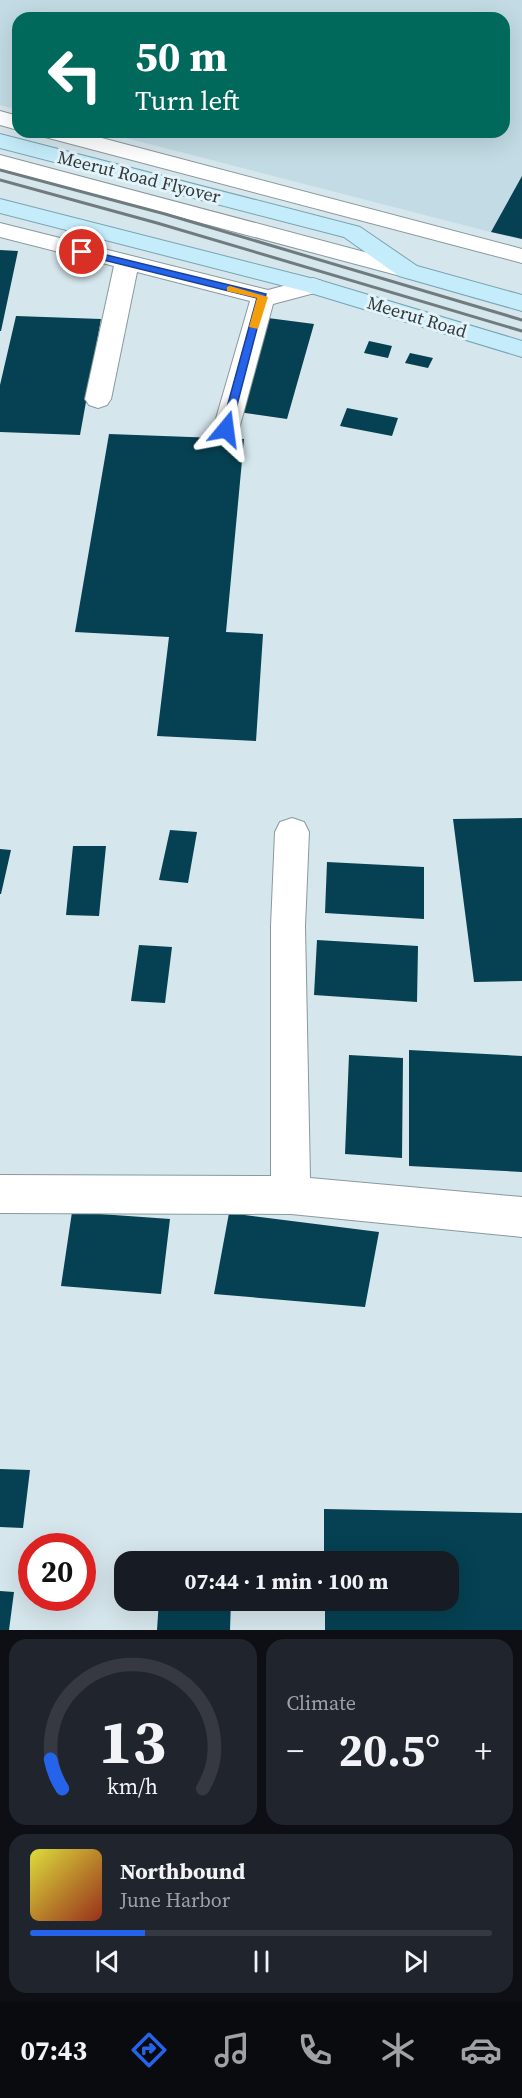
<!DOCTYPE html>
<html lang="en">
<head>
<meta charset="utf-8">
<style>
  :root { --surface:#171b24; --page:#20242c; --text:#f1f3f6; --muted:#9ea1a6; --line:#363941; --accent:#2563eb }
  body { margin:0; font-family:"Source Serif 4",serif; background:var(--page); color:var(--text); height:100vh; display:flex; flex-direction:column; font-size:22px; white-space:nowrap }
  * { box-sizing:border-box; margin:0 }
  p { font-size:20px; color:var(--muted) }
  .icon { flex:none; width:33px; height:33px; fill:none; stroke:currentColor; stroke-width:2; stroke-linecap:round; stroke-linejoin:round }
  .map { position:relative; height:1630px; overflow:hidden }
  .details { display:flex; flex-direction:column; gap:9px; padding:9px; background:#0d0f14; flex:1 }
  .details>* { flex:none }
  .guide { position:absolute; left:12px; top:12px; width:498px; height:126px; border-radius:18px; box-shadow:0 6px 24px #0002; background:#00695c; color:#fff; overflow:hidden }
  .speed { position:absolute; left:18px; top:1533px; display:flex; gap:12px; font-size:30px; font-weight:700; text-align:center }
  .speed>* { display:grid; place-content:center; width:78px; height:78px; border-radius:50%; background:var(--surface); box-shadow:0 6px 24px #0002; line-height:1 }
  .speed .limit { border:9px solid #d22; background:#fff; color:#111 }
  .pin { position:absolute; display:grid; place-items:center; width:51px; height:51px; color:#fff; margin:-26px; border:3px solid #fff; border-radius:50%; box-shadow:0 2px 6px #0007 }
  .me { position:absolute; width:66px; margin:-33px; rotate:16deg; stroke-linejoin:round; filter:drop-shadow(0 0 4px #0008) }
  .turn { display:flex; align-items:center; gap:21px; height:126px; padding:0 24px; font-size:27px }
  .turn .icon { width:78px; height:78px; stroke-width:2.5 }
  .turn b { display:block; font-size:42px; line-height:51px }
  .big { font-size:45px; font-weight:700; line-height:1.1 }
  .details .tile { flex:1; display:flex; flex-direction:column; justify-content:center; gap:9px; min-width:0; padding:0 21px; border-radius:18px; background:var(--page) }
  .details .dial { align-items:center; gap:0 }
  .dial svg { height:156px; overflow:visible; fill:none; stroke:var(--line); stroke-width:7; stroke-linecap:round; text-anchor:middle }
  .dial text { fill:var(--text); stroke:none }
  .song { display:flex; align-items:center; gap:18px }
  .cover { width:72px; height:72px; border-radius:9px; background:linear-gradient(135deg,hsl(60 70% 55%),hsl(10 70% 35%)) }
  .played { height:6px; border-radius:3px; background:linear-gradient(90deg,var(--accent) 25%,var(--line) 25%) }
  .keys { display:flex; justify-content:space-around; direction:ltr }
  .heat { display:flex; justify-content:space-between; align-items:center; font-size:33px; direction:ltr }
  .details .tiles { flex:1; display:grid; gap:9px; grid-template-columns:1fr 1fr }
  .tile:last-child { grid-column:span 2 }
  .trip { position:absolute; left:114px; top:1551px; width:345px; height:60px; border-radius:18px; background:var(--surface); box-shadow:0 6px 24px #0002; font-weight:700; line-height:60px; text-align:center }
  .dock { display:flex; height:96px; justify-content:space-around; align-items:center; background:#090b0e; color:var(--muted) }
  .dock .icon { width:42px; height:42px }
  .dock .active { color:var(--accent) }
  .dock b { font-size:27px; color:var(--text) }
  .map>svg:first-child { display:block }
</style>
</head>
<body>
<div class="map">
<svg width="522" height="1630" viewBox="0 0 522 1630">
  <rect width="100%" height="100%" fill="#d5e6ec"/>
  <!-- built -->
  <path fill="#c2dbe4" d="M 0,0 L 522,0 L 522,240 L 103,132 L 504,132 L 504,18 L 18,18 L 18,110 L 0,105 Z"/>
  <!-- building -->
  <path fill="#054152" d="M 522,176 L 522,239 L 491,232 Z
    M 0,250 L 18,251 L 1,331 L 0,331 Z
    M 16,316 L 101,319 L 80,435 L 0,432 L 0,385 Z
    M 268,318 L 314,324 L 287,419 L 238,412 Z
    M 369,341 L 392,346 L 388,358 L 364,353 Z
    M 410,353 L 433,358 L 428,368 L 405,363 Z
    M 347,408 L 398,418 L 392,436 L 340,426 Z
    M 109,434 L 244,439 L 226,632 L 263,634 L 256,741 L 157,736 L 169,637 L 75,632 Z
    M 522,818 L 522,981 L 474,982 L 453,819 Z
    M 170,830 L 197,832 L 188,883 L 159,880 Z
    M 73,846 L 106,846 L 99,916 L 66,915 Z
    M 0,849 L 11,850 L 1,894 L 0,894 Z
    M 327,862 L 424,867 L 424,919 L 325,913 Z
    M 317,940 L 418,946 L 417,1002 L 314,995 Z
    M 139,945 L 172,947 L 165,1003 L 131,1001 Z
    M 409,1050 L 522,1056 L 522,1172 L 409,1166 Z
    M 349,1055 L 403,1058 L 402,1158 L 345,1154 Z
    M 72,1212 L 170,1219 L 161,1294 L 61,1286 Z
    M 229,1213 L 379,1232 L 365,1307 L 214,1294 Z
    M 0,1469 L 30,1470 L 23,1528 L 0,1527 Z
    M 324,1509 L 522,1513 L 522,1630 L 325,1630 L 325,1600 L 448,1600 L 448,1562 L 324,1562 Z
    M 0,1591 L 14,1592 L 9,1630 L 0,1630 Z
    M 159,1600 L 231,1600 L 230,1630 L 157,1630 Z"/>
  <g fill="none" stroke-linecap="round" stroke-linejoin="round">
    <defs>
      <path id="minor" d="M 0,111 L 18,116 L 18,130 L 0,125 Z
        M 42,132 L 79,132 L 522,249 L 522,263 L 45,137 Z
        M 0,155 L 417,266 L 420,271 L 417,276 L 408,278 L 0,169 Z
        M 0,223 L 268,290 L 313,278 L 322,281 L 325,286 L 322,291 L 273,304 L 239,429 L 235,435 L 226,438 L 217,435 L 213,429 L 250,301 L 137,272 L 111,399 L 107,405 L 98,408 L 89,405 L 85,399 L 114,266 L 0,237 Z
        M 292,818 L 304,822 L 309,832 L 305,926 L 310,1178 L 522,1197 L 522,1237 L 291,1214 L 0,1213 L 0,1175 L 271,1176 L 271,926 L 275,832 L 280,822 Z"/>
      <path id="major" d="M 0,134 L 360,227 L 417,266 L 522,295 L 522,311 L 399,276 L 344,237 L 0,148 Z
        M 0,199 L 322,281 L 522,341 L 522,357 L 304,291 L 0,213 Z"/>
    </defs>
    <!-- minor casing -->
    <use href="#minor" stroke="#89999e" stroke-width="2"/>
    <!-- major casing -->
    <use href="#major" stroke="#78a4b4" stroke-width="2"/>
    <!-- minor -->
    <use href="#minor" fill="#fff" fill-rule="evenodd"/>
    <!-- major -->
    <use href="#major" fill="#c5ecfa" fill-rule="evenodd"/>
    <!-- rail -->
    <path stroke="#707b7f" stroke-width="3" d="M 0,170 L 165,214 L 522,320
      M 0,180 L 157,223 L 522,331"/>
  </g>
  <!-- route -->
  <path fill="#2563eb" stroke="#184099" stroke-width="1.5" d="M 82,249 L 266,294 L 230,432 L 222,432 L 221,429 L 257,298 L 79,254 L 79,250 Z"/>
  <!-- slow -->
  <path fill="#f59e0b" d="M 230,286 L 268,297 L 258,329 L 249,327 L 257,298 L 227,291 L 227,287 Z"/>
  <g text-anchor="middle" stroke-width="6" stroke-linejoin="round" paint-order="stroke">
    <!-- far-street labels -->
    <g font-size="18" fill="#303739" stroke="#e2f3f9">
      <text transform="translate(139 177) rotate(14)" y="6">Meerut Road Flyover</text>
      <text transform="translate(417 317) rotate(17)" y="6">Meerut Road</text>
    </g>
  </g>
</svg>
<div class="speed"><div class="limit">20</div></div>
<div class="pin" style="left:82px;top:252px;background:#d93025"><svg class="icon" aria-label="arrive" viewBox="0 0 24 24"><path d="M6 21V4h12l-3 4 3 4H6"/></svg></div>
<svg class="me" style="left:226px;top:429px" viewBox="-20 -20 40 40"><path d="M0-17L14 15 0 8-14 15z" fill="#2563eb" stroke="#fff" stroke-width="4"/></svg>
<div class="trip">07:44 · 1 min · 100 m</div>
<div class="guide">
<div class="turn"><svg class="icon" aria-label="left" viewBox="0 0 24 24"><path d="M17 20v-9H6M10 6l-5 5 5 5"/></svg><div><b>50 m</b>Turn left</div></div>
</div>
</div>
<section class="details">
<div class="tiles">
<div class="tile dial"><svg viewBox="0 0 100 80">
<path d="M14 69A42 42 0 1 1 86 69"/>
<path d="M14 69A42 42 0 0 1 8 54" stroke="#2563eb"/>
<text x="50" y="56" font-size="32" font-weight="700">13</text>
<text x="50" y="72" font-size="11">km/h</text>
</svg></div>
<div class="tile"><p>Climate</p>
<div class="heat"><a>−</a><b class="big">20.5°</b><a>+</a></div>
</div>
<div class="tile">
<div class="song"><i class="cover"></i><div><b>Northbound</b><p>June Harbor</p></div></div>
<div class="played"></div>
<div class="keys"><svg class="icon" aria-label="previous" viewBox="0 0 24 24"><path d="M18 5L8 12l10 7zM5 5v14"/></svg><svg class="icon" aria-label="pause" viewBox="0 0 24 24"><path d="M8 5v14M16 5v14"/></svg><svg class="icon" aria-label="next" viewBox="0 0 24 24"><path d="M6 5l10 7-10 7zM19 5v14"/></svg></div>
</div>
</div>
</section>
<nav class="dock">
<b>07:43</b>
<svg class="icon active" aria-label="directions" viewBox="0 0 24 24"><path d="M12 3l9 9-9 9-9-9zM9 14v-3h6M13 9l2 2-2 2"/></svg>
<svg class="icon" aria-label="music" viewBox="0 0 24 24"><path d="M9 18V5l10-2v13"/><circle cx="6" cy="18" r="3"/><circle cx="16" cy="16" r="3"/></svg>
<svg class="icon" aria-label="phone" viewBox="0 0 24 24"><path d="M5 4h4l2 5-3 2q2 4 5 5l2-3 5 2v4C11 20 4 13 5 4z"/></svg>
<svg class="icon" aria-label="climate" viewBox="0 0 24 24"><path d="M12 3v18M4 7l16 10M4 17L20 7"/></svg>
<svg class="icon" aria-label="car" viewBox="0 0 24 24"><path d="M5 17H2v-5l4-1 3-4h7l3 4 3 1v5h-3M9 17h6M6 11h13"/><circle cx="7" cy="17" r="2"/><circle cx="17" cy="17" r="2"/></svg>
</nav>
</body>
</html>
